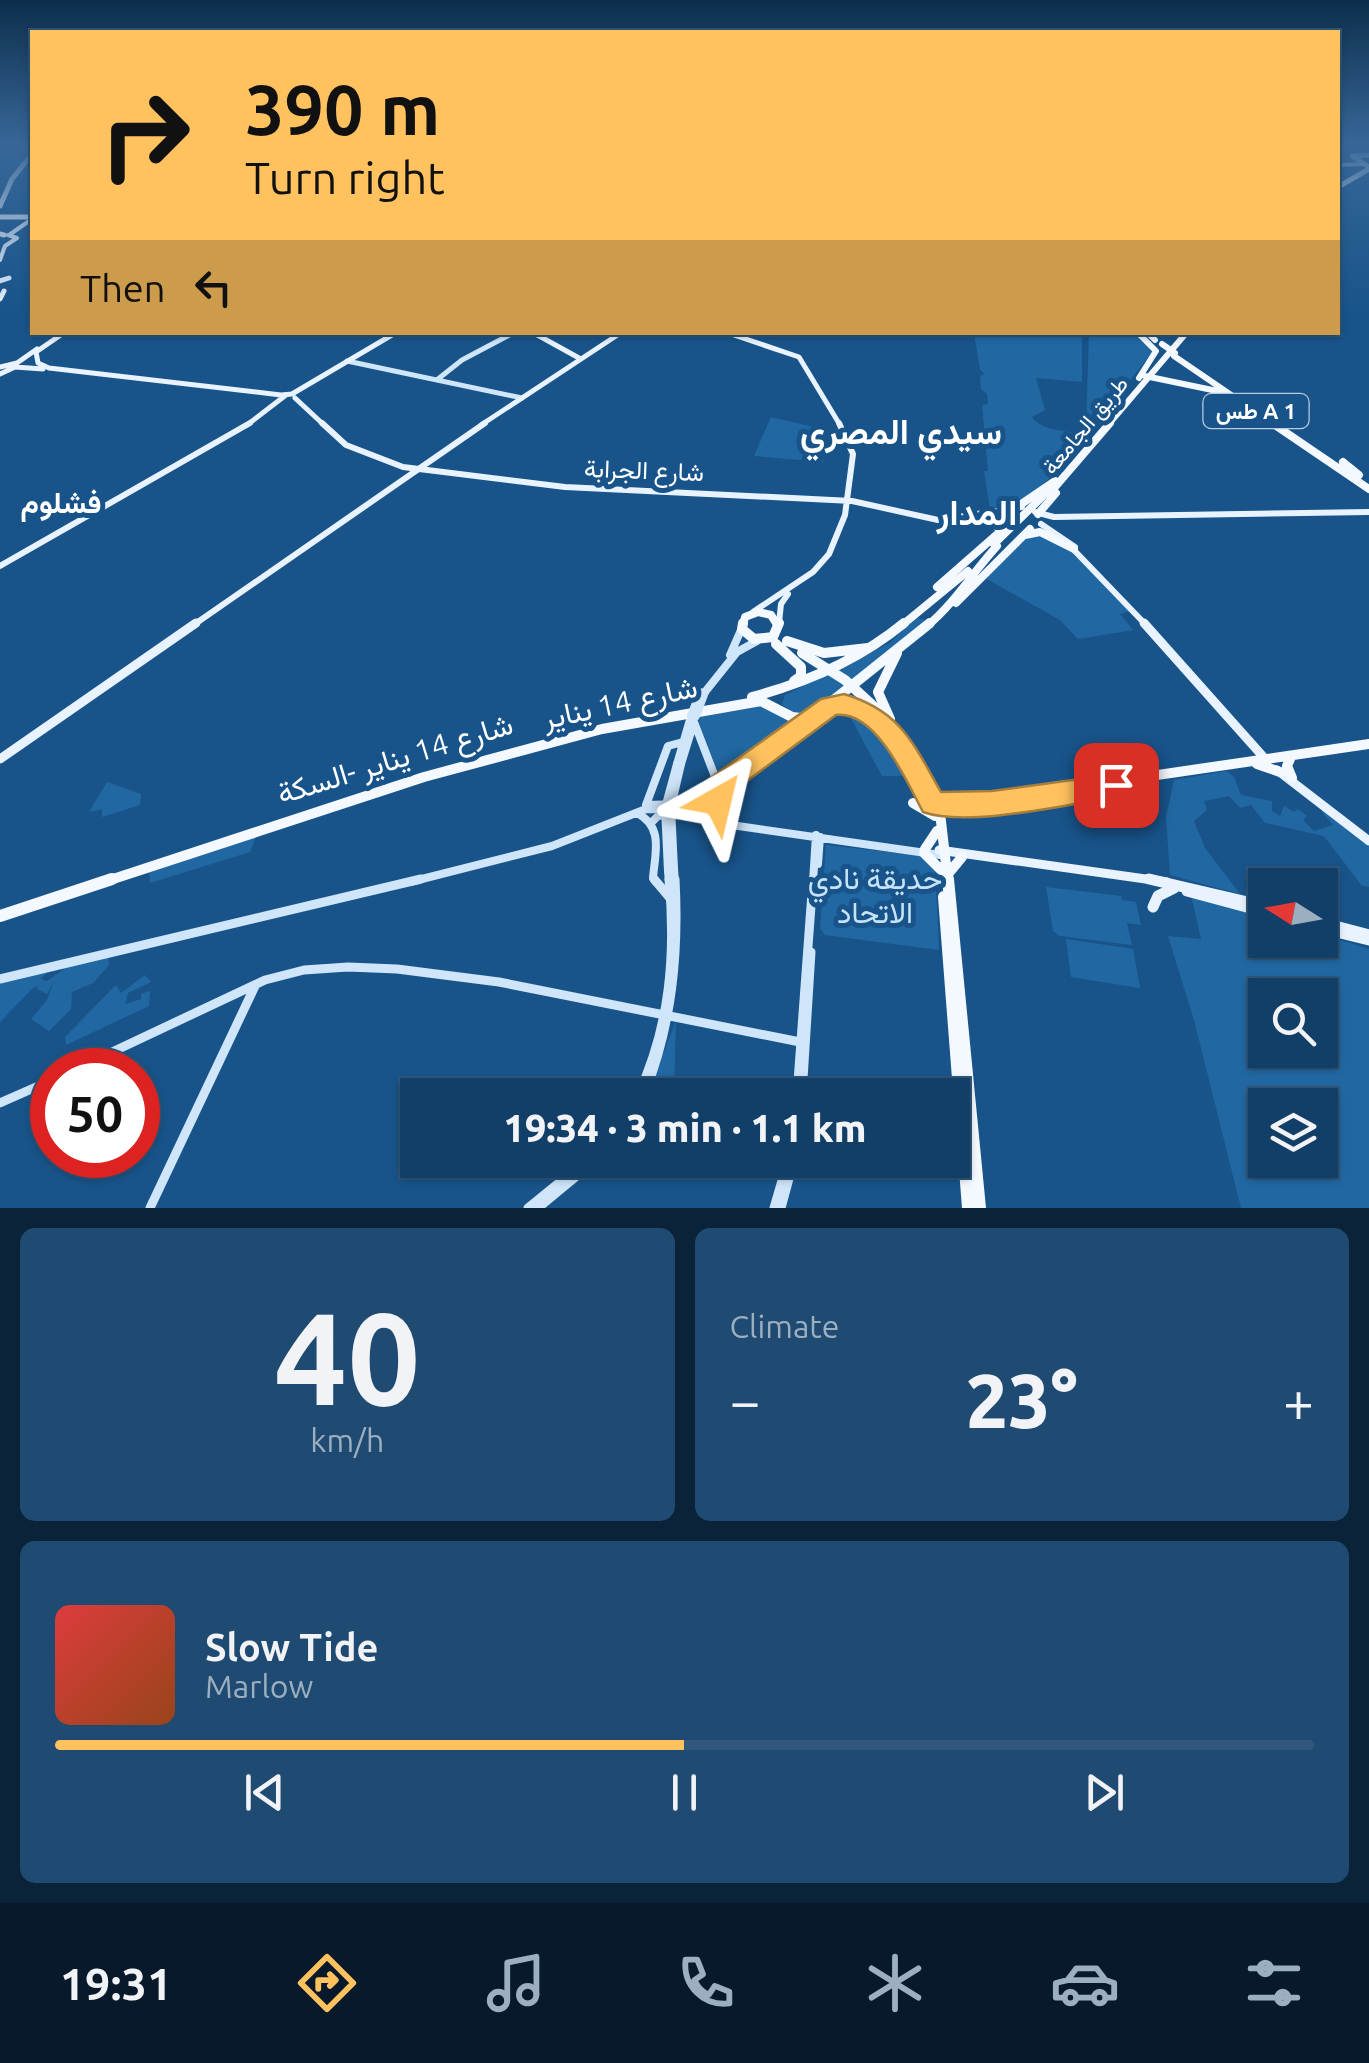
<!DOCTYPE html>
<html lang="en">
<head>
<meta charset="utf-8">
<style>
  :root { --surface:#123f68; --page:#1f4a71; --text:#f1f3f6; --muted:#9cafc0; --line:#31587c; --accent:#ffc25e }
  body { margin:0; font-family:Ubuntu,Vazirmatn,sans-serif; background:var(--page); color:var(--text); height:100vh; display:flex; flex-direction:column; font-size:38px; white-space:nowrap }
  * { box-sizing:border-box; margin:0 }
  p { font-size:32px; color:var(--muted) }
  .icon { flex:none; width:55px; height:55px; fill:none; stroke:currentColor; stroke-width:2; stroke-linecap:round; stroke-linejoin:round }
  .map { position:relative; height:1208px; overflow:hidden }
  .details { display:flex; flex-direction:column; gap:20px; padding:20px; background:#0a2339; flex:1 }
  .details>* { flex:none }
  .banner { position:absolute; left:30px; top:30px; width:1310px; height:305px; border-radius:0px; box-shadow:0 2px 8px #0004,0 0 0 2px var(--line); background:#ffc25e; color:#111; overflow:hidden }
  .needle { width:65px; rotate:281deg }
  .fabs { position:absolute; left:1248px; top:868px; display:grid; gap:20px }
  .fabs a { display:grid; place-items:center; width:90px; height:90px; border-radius:0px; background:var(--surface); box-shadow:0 2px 8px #0004,0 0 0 2px var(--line); font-size:50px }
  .speed { position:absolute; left:30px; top:1048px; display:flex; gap:20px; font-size:50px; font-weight:700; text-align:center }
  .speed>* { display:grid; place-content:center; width:130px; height:130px; border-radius:50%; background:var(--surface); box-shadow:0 2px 8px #0004,0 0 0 2px var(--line); line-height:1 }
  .speed .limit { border:15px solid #d22; background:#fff; color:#111 }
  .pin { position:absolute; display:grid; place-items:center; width:85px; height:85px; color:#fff; margin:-42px; border-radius:20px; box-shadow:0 5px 15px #0006 }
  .me { position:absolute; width:110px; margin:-55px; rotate:37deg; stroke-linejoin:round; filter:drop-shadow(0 0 8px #0008) }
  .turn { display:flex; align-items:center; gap:35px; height:210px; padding:0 50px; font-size:45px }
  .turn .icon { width:130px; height:130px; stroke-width:2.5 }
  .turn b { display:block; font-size:70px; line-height:85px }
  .then { display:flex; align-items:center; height:95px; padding:0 50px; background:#0003; gap:20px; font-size:38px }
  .big { font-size:75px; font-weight:800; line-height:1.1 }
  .details .widget { flex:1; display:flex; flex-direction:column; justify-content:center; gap:15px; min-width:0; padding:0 35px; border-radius:15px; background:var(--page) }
  .details .dial { align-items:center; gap:0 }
  .dial b { font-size:130px; line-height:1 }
  .song { display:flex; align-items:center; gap:30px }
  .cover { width:120px; height:120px; border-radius:15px; background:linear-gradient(135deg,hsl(0 70% 55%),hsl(20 70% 35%)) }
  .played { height:10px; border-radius:5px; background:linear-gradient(90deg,var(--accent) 50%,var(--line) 50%) }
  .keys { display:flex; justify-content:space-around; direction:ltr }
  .heat { display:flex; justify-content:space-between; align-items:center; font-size:55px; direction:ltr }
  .details .tiles { flex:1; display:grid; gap:20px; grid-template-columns:1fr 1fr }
  .widget:last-child { grid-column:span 2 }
  .trip { position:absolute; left:400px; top:1078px; width:570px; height:100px; border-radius:0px; background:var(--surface); box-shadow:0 2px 8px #0004,0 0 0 2px var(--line); font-weight:800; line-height:100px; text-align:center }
  .tabs { display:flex; height:160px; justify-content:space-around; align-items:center; background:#07192a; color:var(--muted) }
  .tabs .icon { width:70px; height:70px }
  .tabs .current { color:var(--accent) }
  .tabs b { font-size:45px; color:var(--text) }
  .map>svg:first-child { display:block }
</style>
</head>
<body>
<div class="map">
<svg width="1369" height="1208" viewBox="0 0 1369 1208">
  <rect width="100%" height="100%" fill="#18548a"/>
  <!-- green -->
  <path fill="#2168a3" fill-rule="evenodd" d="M 974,333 L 1082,333 L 1082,382 L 1036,378 L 1045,410 L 1032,417 C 1043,433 1068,429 1084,435 C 1056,474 1039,498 990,510 L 984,471 L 988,471 L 982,405 L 988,404 L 987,394 L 981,389 L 980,376 L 985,374 L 980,370 Z
    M 1089,333 L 1133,333 L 1153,351 L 1092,429 L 1086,428 Z
    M 771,417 L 822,429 L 828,440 L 823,462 L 754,456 Z
    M 1033,533 L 1076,552 L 1130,611 L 1120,614 L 1133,630 L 1078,639 L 1060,620 L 985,578 L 1007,552 Z
    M 916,617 L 927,621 L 805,716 L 795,715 L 782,704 L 785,695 L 890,643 Z
    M 759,703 L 789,721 L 788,729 L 719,775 L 699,722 L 701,714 Z
    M 846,709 L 866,717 L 910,771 L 905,776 L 882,776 Z
    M 1226,771 L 1234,777 L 1241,795 L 1272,801 L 1272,811 L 1280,816 L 1284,806 L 1294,812 L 1298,809 L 1307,816 L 1303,820 L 1314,831 L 1333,825 L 1321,811 L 1327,812 L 1369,844 L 1369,887 L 1362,886 L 1324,836 L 1265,823 L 1251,805 L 1240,808 L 1229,796 L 1204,801 L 1207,810 L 1194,821 L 1205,848 L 1240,894 L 1170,875 L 1166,817 L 1174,780 Z
    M 107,782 L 141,794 L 140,805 L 102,817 L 102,809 L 89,812 Z
    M 257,834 L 250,852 L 150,883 L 149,872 Z
    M 826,845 L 925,856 L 935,868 L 939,950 L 825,935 L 820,928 Z
    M 1046,887 L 1121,896 L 1122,900 L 1136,902 L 1141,925 L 1127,923 L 1132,945 L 1060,936 L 1053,931 Z
    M 1191,895 L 1265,917 L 1265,940 L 1320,940 L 1320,934 L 1369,949 L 1369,1208 L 1241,1208 L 1194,1020 L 1168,936 L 1201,939 ZM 1265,995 L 1320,995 L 1320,1050 L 1265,1050 ZM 1265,1105 L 1320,1105 L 1320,1160 L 1265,1160 Z
    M 1066,939 L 1133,949 L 1140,988 L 1071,977 Z
    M 108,956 L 109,965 L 93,983 L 72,992 L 71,1009 L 49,1031 L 31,1019 L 47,1000 L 54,981 L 47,994 L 37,989 L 39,986 L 33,988 L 0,1022 L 0,984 L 47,972 L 41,979 L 47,981 L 71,964 Z
    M 145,975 L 151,982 L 128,993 L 125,1004 L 141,999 L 141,994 L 150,991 L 149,1006 L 66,1045 L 65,1037 L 116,985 L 121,993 Z
    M 676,1021 L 674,1091 L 669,1095 L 647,1095 Z"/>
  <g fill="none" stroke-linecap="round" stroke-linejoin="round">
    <!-- secondary-far2 -->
    <path stroke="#cee5fa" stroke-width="5" d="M 347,361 L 522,398
      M 438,379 L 462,360 L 515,332"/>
    <!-- secondary-far1 -->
    <path stroke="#cee5fa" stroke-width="8" d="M 730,655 L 741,630
      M 705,692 L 737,652 L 757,641
      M 694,722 L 719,787
      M 677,764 L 691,716
      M 681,764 L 694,722
      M 711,793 L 815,719
      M 707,794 L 715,797 L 718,804 L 714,809 L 701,809 L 698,798 Z
      M 646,805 L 680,804 L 698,798
      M 646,805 L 668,746 L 683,742
      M 714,809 L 724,824 L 940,855
      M 637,813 C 664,827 655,853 653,878 L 656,882
      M 652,822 L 658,816 L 691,812
      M 818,864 L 820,837
      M 674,869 L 675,882
      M 668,871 L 669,882
      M 410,882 L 552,846 L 646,809 L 708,811
      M 813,882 L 816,835"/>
    <!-- secondary -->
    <path stroke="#cee5fa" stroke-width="9" d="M 654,879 L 670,898
      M 0,979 L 421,879
      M 74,1070 L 265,980 L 304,970 L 348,967 L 397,969 L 499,982 L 805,1043
      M 638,1095 C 670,1026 676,955 669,879
      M 644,1095 C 672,1025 679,955 675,879
      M 797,1095 L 813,879
      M 802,1095 L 811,952
      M 0,1103 L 52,1080
      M 150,1208 L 255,986
      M 528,1208 L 587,1160
      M 538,1208 L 596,1160
      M 774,1208 L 788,1160
      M 781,1208 L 794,1160"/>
    <!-- primary-far4 -->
    <path stroke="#e8f3ff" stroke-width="4" d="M 1338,165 L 1362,164
      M 9,235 L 32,219
      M 0,260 L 5,246 L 17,238 L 8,235"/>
    <!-- primary-far3 -->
    <path stroke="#e8f3ff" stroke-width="5" d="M 0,281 L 9,278
      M 0,299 L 4,291
      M 65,332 L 36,352 L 38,363 L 49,368 L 281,395 L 292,394 L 397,332
      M 532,332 L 579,358
      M 725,332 L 799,357 L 840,425
      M 0,367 L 17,363 L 37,349
      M 0,374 L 15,367 L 43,369
      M 295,398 L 324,425
      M 247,425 L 286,395
      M 481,425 L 622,332"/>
    <!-- primary-far2 -->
    <path stroke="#e8f3ff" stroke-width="6" d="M 322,423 L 346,445 L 403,467 L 565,487 L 852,501 L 938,520 L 1022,507
      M 1035,512 L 1054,517 L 1369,512
      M 959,523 L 1009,521
      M 1041,524 L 1075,547
      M 1071,547 L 1147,626
      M 0,566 L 250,423
      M 753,612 L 813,572 L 829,554 L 845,515 L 853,454 L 839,423
      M 779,623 L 781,604 L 788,594
      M 192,626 L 485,423"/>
    <!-- primary-far1 -->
    <path stroke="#e8f3ff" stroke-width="9" d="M 1144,623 L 1267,761
      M 0,759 L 196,623
      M 1277,770 L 1369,841
      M 939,850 L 1167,882"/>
    <!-- primary -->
    <path stroke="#e8f3ff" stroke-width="11" d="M 1149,879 L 1265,906
      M 1187,891 L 1265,912
      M 1153,907 L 1158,896 L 1174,888
      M 1320,922 L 1369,935
      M 1320,928 L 1369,940"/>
    <!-- trunk-far4 -->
    <path stroke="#f4f9ff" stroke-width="5" d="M 1369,155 L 1352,156 L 1369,167
      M 1338,187 L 1369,169
      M 0,206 L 12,179 L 32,154
      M 0,217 L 32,217
      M 0,234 L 4,235"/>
    <!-- trunk-far3 -->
    <path stroke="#f4f9ff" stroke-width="6" d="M 1137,332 L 1156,351 L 1139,378
      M 1147,332 L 1155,340
      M 1174,356 L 1275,425
      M 1145,376 L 1222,392
      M 1108,425 L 1187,332"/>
    <!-- trunk-far2 -->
    <path stroke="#f4f9ff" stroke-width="8" d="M 1272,423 L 1369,489
      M 1343,462 L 1359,475
      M 1049,494 L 1110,423
      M 1017,507 L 1055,481
      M 1038,514 L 1056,493
      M 982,522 L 996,525 L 1000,531
      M 1025,535 L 1040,532 L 1074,549
      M 937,587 L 1010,523
      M 956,603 L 1030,529
      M 743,626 L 745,617 L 758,612 L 771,615 L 778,626
      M 901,626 L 968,571
      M 927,626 C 954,604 973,572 997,546"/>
    <!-- trunk-far1 -->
    <path stroke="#f4f9ff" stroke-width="10" d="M 743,623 L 742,629 L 754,639 L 773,637 L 779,623
      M 787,641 L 824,653 L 868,648
      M 776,644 L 801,667 L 801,676 L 794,681
      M 752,697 C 808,682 859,660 904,623
      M 832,706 L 861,708 L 900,744
      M 882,714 L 905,742 L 939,804 L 948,882
      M 890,719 L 878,692 L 897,653
      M 1290,759 L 1287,766 L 1292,778
      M 1257,764 L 1280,772
      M 1137,766 L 1154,774
      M 936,801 L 994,799 L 1369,744
      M 913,803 L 935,816
      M 925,849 L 937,831
      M 924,853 L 941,870
      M 948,874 L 962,857
      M 104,882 L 424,777 L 602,729 L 761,701 L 792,717 L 810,719 L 930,623"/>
    <!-- trunk -->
    <path stroke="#f4f9ff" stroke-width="12" d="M 948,879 L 980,1208
      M 944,897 L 968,1208
      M 0,916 L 112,879"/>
    <!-- secondary-bridge -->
    <path stroke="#cee5fa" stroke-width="8" d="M 691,716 L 700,692
      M 696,716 L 705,692
      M 674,869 L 671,807 L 681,764
      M 668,871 L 665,808 L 677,764"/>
    <!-- trunk-bridge-far2 -->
    <path stroke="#f4f9ff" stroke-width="6" d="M 1162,344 L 1175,353"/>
    <!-- trunk-bridge-far1 -->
    <path stroke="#f4f9ff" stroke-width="8" d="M 994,544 L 1046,493"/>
    <!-- trunk-bridge -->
    <path stroke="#f4f9ff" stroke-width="10" d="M 802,653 L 845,680 L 882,714"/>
  </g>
  <!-- sky -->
  <linearGradient id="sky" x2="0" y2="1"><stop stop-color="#0d2e4c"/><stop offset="0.46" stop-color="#376798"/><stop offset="1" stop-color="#376798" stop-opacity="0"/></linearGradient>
  <rect width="1369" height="313" fill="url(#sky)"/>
  <!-- route -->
  <path fill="#ffc25e" stroke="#a67e3d" stroke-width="2.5" d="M 844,694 C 901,711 913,743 941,792 L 992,791 L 1116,774 L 1126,777 L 1130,785 L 1126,793 L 1116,797 C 1068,804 968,828 923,812 C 907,782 876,710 836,715 L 728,795 L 732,801 L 728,810 L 718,813 L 708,810 L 696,794 L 709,779 L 821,699 Z"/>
  <g text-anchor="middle" stroke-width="10" stroke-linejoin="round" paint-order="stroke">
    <!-- shield labels -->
    <rect fill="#18548a" stroke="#baccdc" stroke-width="2.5" x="1203.5" y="394" width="105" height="34" rx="8"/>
    <g font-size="22" font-weight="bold" fill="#fff">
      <text x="1256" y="419">طس A 1</text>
    </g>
    <!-- far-street labels -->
    <g font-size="22" fill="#fff" stroke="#18548a">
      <text transform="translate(1085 425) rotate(-50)" y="8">طريق الجامعة</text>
    </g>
    <!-- street labels -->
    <g font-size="25" fill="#fff" stroke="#18548a">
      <text transform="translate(644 470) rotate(2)" y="9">شارع الجرابة</text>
    </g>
    <!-- quarter labels -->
    <g font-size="30" font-weight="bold" fill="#fff" stroke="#18548a">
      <text x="61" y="513">فشلوم</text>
    </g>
    <!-- near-street labels -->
    <g font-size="30" fill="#fff" stroke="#18548a">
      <text transform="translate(620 703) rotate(-12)" y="10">شارع 14 يناير</text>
      <text transform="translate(395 759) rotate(-17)" y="10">شارع 14 يناير -السكة</text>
    </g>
    <!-- near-park labels -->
    <g font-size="30" fill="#c7e3fa" stroke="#18548a">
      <text x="875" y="889">حديقة نادي<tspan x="875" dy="34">الاتحاد</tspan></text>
    </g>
    <!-- district labels -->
    <g font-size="35" font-weight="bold" fill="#fff" stroke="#18548a">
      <text x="901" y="444">سيدي المصري</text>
      <text x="977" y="525">المدار</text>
    </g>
  </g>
</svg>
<div class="fabs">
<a><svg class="needle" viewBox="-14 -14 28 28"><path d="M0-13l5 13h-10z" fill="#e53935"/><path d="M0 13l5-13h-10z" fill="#9cafc0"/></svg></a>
<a><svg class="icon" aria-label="search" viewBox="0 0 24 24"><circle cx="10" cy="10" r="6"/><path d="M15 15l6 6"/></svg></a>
<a><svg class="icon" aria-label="layers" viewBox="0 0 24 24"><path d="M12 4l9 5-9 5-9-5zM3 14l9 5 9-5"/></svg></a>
</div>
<div class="speed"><div class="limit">50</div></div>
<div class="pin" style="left:1116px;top:785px;background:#d93025"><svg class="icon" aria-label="arrive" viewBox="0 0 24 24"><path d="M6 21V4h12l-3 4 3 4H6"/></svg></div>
<svg class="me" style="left:718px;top:801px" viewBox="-20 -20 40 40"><path d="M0-17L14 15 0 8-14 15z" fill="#ffc25e" stroke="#fff" stroke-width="4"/></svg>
<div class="trip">19:34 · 3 min · 1.1 km</div>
<div class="banner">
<div class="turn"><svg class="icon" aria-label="right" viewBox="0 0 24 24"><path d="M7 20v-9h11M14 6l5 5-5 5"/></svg><div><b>390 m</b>Turn right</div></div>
<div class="then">Then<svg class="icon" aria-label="left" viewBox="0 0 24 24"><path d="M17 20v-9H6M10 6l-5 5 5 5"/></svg></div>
</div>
</div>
<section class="details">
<div class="tiles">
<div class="widget dial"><b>40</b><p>km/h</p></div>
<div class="widget"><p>Climate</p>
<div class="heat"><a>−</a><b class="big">23°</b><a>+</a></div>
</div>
<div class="widget">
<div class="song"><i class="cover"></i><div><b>Slow Tide</b><p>Marlow</p></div></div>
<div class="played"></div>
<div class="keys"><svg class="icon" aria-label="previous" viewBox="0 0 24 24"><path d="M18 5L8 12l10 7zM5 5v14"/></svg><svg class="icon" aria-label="pause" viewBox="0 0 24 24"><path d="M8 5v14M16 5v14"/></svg><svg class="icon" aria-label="next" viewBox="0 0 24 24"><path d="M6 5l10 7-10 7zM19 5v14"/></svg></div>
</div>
</div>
</section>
<nav class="tabs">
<b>19:31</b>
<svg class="icon current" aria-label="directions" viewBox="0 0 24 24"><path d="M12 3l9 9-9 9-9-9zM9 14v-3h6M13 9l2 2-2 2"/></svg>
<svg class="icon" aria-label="music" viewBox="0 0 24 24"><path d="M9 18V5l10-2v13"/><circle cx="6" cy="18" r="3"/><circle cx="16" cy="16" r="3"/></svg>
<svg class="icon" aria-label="phone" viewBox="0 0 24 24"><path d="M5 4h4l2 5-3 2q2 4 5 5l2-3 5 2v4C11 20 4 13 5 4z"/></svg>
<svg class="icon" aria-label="climate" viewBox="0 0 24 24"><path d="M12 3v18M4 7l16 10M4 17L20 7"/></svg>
<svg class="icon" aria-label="car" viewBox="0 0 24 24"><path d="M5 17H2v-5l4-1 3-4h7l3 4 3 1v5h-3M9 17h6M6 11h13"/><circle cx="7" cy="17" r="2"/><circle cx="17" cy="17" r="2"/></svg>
<svg class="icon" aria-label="filters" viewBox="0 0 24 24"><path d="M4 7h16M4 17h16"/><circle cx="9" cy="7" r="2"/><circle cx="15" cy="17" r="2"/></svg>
</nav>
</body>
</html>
